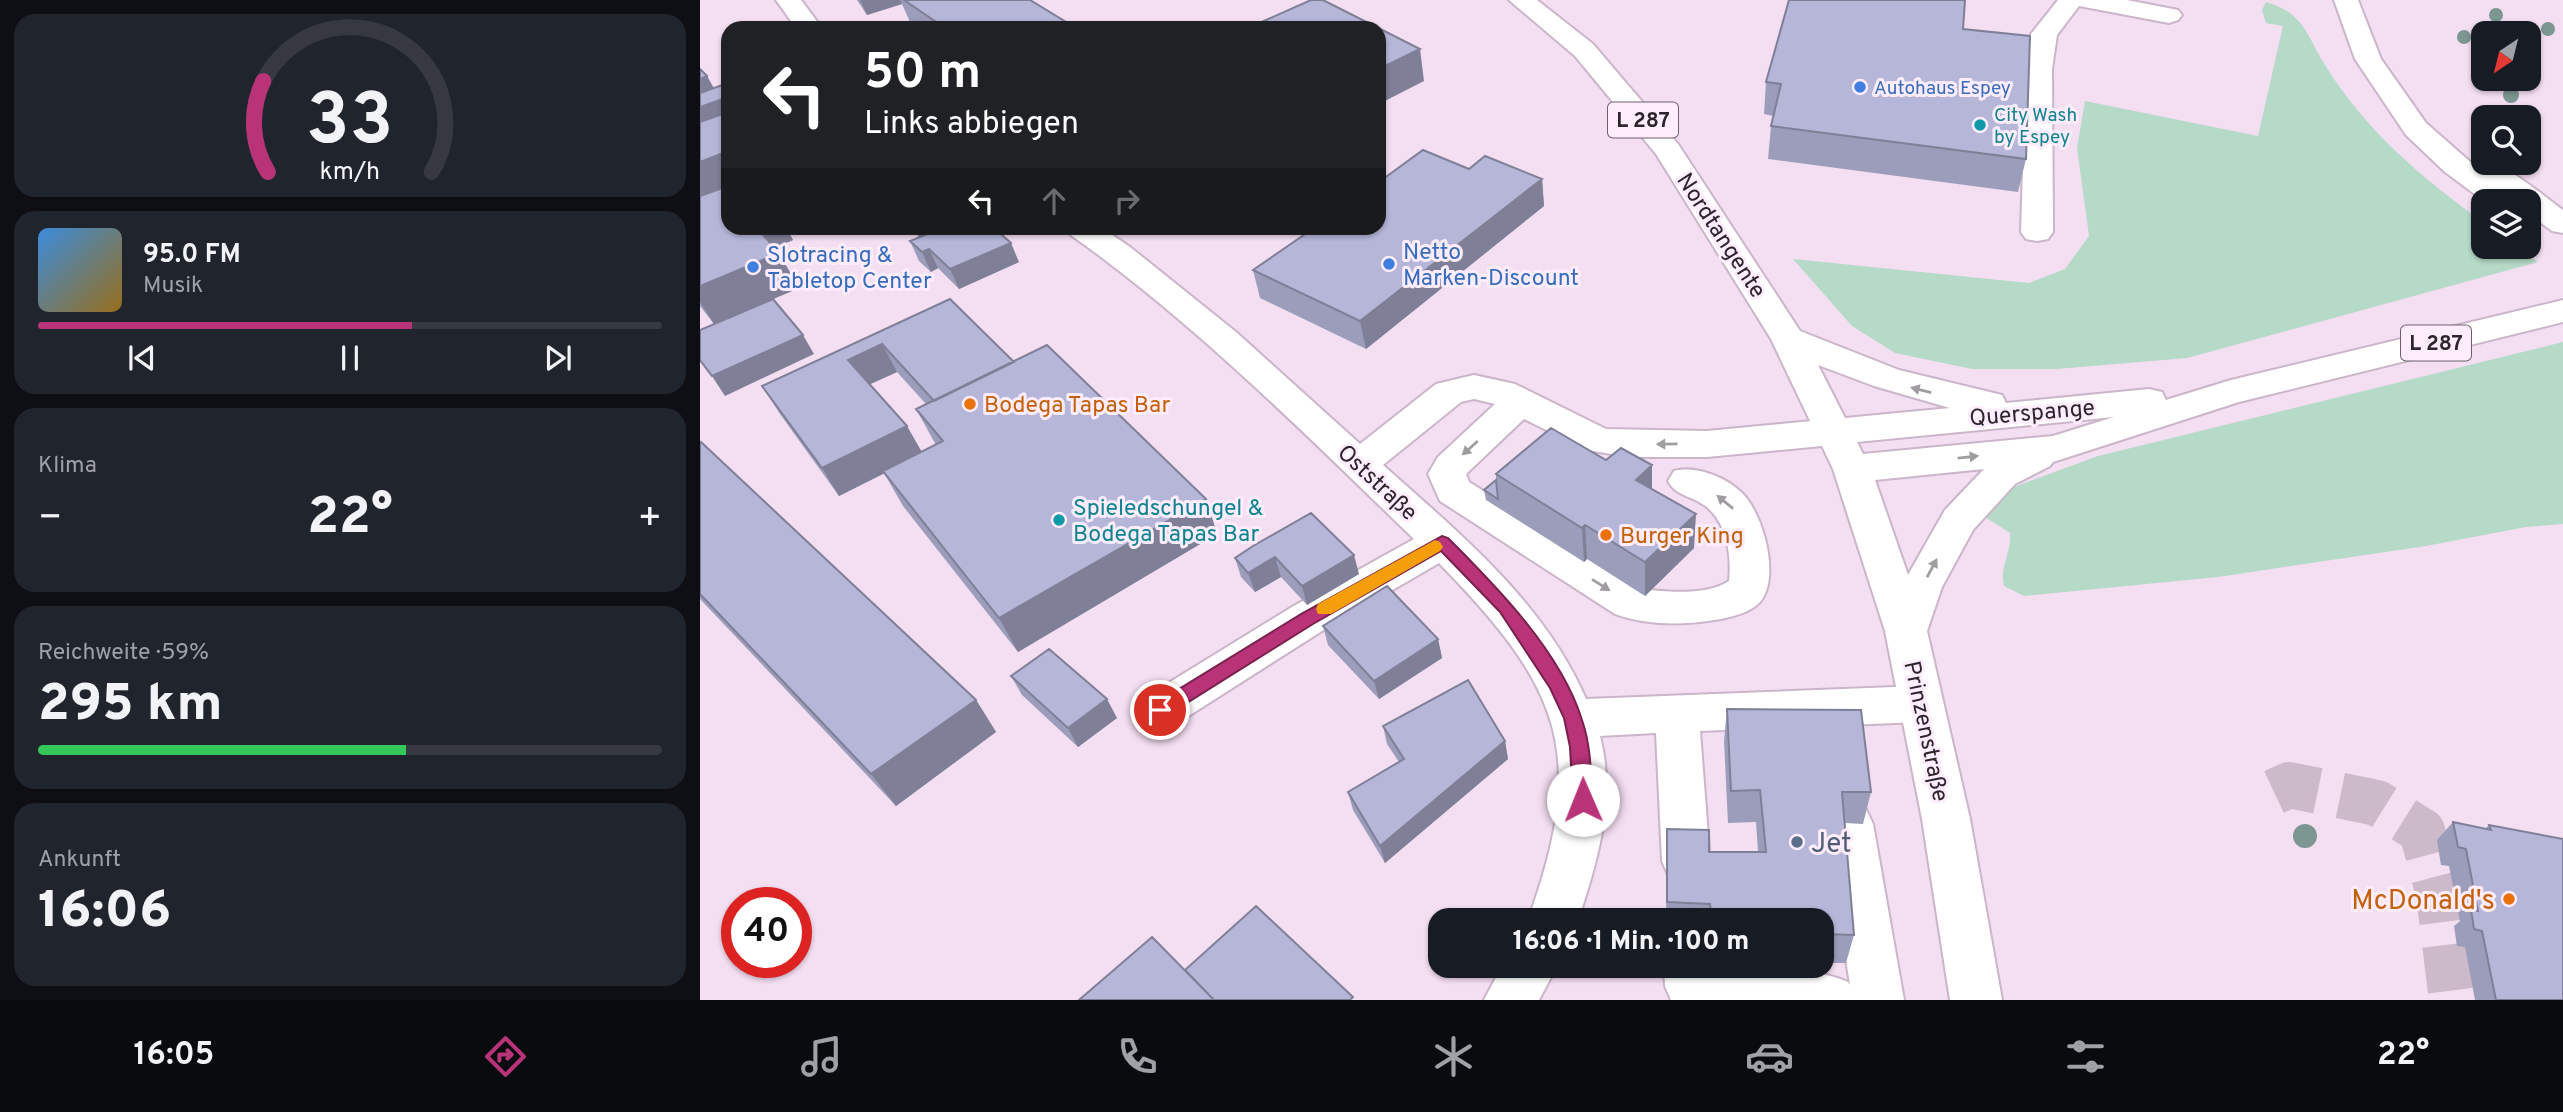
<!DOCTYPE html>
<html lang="de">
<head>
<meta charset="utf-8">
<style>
  :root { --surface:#171b24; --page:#20242c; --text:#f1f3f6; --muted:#9ea1a6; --line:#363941; --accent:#b83377 }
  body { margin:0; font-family:Overpass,sans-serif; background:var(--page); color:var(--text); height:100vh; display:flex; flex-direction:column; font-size:26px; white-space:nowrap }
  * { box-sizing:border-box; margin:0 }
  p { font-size:23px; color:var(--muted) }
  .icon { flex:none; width:38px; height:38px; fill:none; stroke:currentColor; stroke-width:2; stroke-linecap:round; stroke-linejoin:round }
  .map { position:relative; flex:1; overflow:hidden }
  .details { display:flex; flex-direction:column; gap:14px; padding:14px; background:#0d0f14; width:700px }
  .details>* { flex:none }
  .guide { position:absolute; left:21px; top:21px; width:665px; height:214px; border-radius:21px; box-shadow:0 2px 5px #0004; background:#202124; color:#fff; overflow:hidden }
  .needle { width:46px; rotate:215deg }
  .tools { position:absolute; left:1771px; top:21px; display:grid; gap:14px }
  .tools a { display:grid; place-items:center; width:70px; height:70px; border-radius:14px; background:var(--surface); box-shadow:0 2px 5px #0004; font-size:35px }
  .speed { position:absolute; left:21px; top:887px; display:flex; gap:14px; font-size:35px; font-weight:700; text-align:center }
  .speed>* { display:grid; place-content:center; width:91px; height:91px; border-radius:50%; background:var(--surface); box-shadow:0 2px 5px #0004; line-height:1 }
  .speed .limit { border:10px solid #d22; background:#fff; color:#111 }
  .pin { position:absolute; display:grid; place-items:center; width:60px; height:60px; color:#fff; margin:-30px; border:4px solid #fff; border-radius:50%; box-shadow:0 2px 7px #0007 }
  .me { position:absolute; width:77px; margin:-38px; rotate:359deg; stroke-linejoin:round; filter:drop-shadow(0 0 5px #0008) }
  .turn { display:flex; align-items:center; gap:24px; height:147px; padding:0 28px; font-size:32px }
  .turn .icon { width:91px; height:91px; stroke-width:2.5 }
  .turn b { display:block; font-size:49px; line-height:60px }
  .lanes { display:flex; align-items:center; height:66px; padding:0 28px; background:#0003; justify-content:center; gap:35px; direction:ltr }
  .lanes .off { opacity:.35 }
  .big { font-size:52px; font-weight:800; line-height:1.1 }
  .details .widget { flex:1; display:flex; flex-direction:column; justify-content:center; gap:10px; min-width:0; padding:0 24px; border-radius:21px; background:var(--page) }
  .details .dial { align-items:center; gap:0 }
  .dial svg { height:182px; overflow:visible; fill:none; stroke:var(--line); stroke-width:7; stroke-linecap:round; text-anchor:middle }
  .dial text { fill:var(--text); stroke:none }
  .song { display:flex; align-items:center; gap:21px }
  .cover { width:84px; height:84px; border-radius:10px; background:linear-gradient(135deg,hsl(210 70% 55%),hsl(40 70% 35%)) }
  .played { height:7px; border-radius:4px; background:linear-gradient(90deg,var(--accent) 60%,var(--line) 60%) }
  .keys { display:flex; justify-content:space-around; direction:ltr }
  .heat { display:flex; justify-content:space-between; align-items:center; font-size:38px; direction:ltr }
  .charge { height:10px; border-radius:5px; background:linear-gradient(90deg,#34c759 59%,var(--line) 0) }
  .trip { position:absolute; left:728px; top:908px; width:406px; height:70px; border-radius:21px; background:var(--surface); box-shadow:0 2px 5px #0004; font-weight:800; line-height:70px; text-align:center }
  .tabs { display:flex; height:112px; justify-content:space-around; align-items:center; background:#090b0e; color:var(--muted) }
  .tabs .icon { width:49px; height:49px }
  .tabs .selected { color:var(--accent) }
  .tabs b { font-size:32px; color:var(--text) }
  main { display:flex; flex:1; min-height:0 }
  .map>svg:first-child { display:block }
</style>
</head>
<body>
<main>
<section class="details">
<div class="widget dial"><svg viewBox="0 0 100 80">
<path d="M14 69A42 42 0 1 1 86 69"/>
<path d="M14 69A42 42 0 0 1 12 29" stroke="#b83377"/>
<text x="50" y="56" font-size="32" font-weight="700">33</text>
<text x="50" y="72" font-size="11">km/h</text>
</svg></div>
<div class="widget">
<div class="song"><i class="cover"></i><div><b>95.0 FM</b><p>Musik</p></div></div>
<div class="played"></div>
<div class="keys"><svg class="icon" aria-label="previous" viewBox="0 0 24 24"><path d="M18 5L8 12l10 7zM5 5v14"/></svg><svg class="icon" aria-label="pause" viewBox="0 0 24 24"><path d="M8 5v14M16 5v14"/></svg><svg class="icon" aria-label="next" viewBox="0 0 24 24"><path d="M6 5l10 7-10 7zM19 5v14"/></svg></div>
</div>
<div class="widget"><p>Klima</p>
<div class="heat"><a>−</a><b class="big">22°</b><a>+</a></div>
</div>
<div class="widget"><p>Reichweite · 59%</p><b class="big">295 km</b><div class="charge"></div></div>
<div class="widget"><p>Ankunft</p><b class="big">16:06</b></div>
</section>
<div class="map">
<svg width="1863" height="1000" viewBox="0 0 1863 1000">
  <rect width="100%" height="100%" fill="#f4def2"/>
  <!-- green -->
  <path fill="#b6dac8" d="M 1566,2 C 1604,13 1606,34 1625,65 C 1665,130 1722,178 1783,222 L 1783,247 L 1817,247 L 1838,262 L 1487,358 L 1357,369 L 1272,369 L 1195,353 L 1152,326 L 1093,259 L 1329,283 L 1365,269 L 1389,236 L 1377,148 L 1385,101 L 1558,136 L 1583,26 L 1566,23 L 1562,10 Z
    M 1863,342 L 1863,524 L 1826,527 L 1726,546 L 1518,577 L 1324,596 L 1304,586 C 1299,568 1312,551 1310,533 L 1282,515 L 1297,498 L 1314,487 L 1398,456 Z"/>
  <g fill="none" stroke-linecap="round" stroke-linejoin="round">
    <!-- minor-tunnel -->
    <path stroke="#ccb9ca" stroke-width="46" stroke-dasharray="46 23" stroke-linecap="butt" d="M 1574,792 L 1589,785 L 1677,803 L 1722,831 L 1739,895 L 1752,1000"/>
    <defs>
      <path id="minor" d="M 76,0 L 101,0 L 122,28 L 96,28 Z
        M 1358,0 L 1427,0 L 1478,10 L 1482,15 L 1478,20 L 1469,23 L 1379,6 L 1357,35 L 1352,69 L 1353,232 L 1348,239 L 1337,241 L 1326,239 L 1321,232 L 1326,69 L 1331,34 Z
        M 1634,0 L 1658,0 L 1681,59 L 1726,123 L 1775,166 C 1794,151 1844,197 1863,210 L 1863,233 L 1852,231 L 1829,214 L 1829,201 L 1784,201 L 1745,172 L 1706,135 L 1655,59 Z
        M 367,228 L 402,228 L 430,247 L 536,332 L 660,444 L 736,384 L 774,375 L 815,384 L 906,429 L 1007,431 L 1132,419 L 1145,423 L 1150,432 L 1145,441 L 1132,445 L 1007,457 L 930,457 L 887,450 L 824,419 L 766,474 L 769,482 L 941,589 C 967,592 1007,596 1029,581 C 1032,553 1026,516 999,502 C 986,495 975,494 968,481 L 974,471 C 995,465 1026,477 1042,493 C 1063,513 1081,578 1060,602 C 1048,616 1017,620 1000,622 C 971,625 943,624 915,614 L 740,501 L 728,474 L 738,457 L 795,404 L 774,399 L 761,402 L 683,465 C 760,534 844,602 886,699 L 1220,686 L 1236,691 L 1242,704 L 1236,717 L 1220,722 L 1000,731 L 1010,861 L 1003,877 L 986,883 L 969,877 L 962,861 L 956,733 L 900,736 C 916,798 898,861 878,920 L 828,920 C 889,752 860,687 739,563 L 622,631 L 476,724 L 460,730 L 444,724 L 438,711 L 444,698 L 592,607 L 714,539 C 604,433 496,324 371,235 Z
        M 1149,803 L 1166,809 L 1173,824 L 1204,1000 L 971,1000 L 965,986 L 964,966 C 1019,966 1098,961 1148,982 L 1150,985 L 1125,824 L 1132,809 Z
        M 802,966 L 857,966 L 839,1000 L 784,1000 Z"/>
      <path id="major" d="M 809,0 L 837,0 L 893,44 L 978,144 L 1100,331 L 1199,370 L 1302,395 L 1306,403 L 1449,389 L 1462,392 L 1466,400 L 1531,380 L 1863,300 L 1863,322 L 1539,402 L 1353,462 L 1350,466 L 1315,484 L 1273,530 L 1242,587 L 1227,631 L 1270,819 L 1302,1000 L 1250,1000 L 1222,819 L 1185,631 L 1133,469 L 1071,339 L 956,154 L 875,56 ZM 1118,365 L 1174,386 L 1250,408 L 1145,418 ZM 1414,417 L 1353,436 L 1163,454 L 1157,442 ZM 1284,469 L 1245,510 L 1208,575 L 1175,480 Z"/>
    </defs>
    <!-- minor casing -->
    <use href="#minor" stroke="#cab5c9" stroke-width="4"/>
    <!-- major casing -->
    <use href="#major" stroke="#cab5c9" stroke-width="4"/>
    <!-- minor -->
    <use href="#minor" fill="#fff" fill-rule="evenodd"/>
    <!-- major -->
    <use href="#major" fill="#fff" fill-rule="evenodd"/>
  </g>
  <!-- trees -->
  <g fill="#7c9692">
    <circle cx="1796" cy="15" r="7"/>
    <circle cx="1848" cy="29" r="7"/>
    <circle cx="1764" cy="37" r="7"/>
    <circle cx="1811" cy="95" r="8"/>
    <circle cx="1605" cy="836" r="12"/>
  </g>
  <!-- wall -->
  <path fill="#9c9dba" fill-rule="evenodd" d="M 157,0 L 330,0 L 376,28 L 218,28 L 210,22 L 202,4 L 167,15 Z
    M 1263,29 L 1326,159 L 1318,192 L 1068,159 L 1071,126 L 1073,116 L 1064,114 L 1066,82 Z
    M 0,69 L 7,76 L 14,88 L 28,83 L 28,228 L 86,228 L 93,240 L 74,248 L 99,288 L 14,324 L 0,306 Z
    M 769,169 L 842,179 L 844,206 L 666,349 L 560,298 L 553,270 Z
    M 209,228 L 294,228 L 319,262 L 259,289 L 238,268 L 231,272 L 219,261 L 210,241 L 219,237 Z
    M 250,299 L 314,362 L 506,499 L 517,534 L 318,652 L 203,506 L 184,473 L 139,496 L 80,414 L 62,386 ZM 197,372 L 226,404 L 216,409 L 236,445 L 222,452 L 170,384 Z
    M 0,443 L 276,700 L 296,732 L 196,806 L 0,599 Z
    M 796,474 L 952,489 L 994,548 L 945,596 L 887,559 L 884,562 L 786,500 L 784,490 L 796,480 Z
    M 553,546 L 659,574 L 607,605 L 581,577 L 555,592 L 541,577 L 535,558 Z
    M 623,626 L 738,639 L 742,658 L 679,699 L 628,645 Z
    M 311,676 L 417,718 L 378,747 L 322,695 Z
    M 1027,709 L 1171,792 L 1163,824 L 1145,823 L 1154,935 L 1146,963 L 1122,963 L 1122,920 L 966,920 L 967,829 L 1009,852 L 1058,852 L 1056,822 L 1028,823 L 1024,741 Z
    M 683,726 L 805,741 L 808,759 L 685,863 L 653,810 L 648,792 L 699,762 L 687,744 Z
    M 1753,822 L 1785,829 L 1789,825 L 1863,1000 L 1775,1000 L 1765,947 L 1757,946 L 1754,926 L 1760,921 L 1749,866 L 1741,865 L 1737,840 Z"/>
  <!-- shaded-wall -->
  <path fill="#7f7f97" d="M 160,0 L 200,0 L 202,4 L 167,15 Z
    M 720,49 L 724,81 L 679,104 L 679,69 Z
    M 7,76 L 17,95 L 0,101 L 0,79 Z
    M 23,99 L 28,107 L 28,120 L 0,128 L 0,107 Z
    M 28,151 L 28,192 L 0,203 L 0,162 Z
    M 842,179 L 844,206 L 666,349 L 660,321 Z
    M 54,228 L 86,228 L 93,240 L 67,251 Z
    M 215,228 L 246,228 L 220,238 Z
    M 311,243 L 319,262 L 259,289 L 250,269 Z
    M 229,249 L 238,268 L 231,272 L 222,252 Z
    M 79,253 L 99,288 L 14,324 L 0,302 L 0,286 Z
    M 103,335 L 114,354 L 25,396 L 12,376 Z
    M 182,344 L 197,372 L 164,387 L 148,360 Z
    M 207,426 L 223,454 L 139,496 L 122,468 Z
    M 952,465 L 952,500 L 936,480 Z
    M 506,499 L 517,534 L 318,652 L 299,618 Z
    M 996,514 L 994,548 L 945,596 L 945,562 Z
    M 885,525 L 887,559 L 884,562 L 882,528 Z
    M 654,555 L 659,574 L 607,605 L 602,586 Z
    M 575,557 L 581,577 L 555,592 L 548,573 Z
    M 738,639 L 742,658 L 679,699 L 674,681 Z
    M 407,699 L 417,718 L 378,747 L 368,728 Z
    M 276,700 L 296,732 L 196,806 L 171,774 Z
    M 805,741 L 808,759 L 685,863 L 680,846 Z"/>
  <!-- building -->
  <path fill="#b5b6d8" stroke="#7f7f97" stroke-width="2" d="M 204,0 L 330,0 L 376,28 L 245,28 Z
    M 611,0 L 623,0 L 720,49 L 679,69 L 679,28 L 548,28 Z
    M 1089,0 L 1265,0 L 1263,29 L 1330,36 L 1326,159 L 1071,126 L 1081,84 L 1066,82 Z
    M 0,69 L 7,76 L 0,79 Z
    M 28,83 L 28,104 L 23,99 L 0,107 L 0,93 Z
    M 28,112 L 28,151 L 0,162 L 0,122 Z
    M 723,150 L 769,169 L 785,156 L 842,179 L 660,321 L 553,270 L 614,228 L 679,228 L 679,182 Z
    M 28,186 L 28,228 L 57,228 L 79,253 L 0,286 L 0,196 Z
    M 242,228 L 294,228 L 311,243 L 250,269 L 229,249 L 222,252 L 210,241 Z
    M 73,299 L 103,335 L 12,376 L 0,360 L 0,330 Z
    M 250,299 L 314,362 L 234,401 L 182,344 L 148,360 L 207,426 L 122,468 L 62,386 Z
    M 347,345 L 506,499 L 299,618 L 183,471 L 243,441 L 216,409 Z
    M 851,428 L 906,460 L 921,448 L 952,465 L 936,480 L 996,514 L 945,562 L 885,525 L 882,528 L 796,474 Z
    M 1,442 L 276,700 L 171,774 L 0,594 L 0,443 Z
    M 796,480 L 798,499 L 784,490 Z
    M 611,513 L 654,555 L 602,586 L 575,557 L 548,573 L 535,558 L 553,546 Z
    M 687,586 L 738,639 L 674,681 L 623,626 Z
    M 349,649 L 407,699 L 368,728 L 311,676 Z
    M 768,680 L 805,741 L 680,846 L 648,792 L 704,759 L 683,726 Z
    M 1027,709 L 1161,710 L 1171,792 L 1142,792 L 1154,935 L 1122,934 L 1122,920 L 1012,920 L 1010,904 L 967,902 L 967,829 L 1009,830 L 1009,852 L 1066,852 L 1060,790 L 1031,791 Z
    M 1753,822 L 1791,830 L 1789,825 L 1863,839 L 1863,1000 L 1796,1000 L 1782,931 L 1774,929 L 1771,910 L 1778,911 L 1766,849 L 1758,847 Z
    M 556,906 L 653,997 L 650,1000 L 514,1000 L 485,970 Z
    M 452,937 L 514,1000 L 379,1000 Z"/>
  <!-- one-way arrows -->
  <defs><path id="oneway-solid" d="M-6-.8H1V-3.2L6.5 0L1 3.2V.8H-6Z" transform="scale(1.75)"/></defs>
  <g fill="#a09da0">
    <use href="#oneway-solid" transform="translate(1221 390) rotate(-166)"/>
    <use href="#oneway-solid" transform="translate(967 444) rotate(179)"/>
    <use href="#oneway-solid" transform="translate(770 448) rotate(138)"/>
    <use href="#oneway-solid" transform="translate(1268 457) rotate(-6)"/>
    <use href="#oneway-solid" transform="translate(1025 502) rotate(-141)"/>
    <use href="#oneway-solid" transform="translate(1232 568) rotate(-62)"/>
    <use href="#oneway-solid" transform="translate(901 585) rotate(32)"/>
  </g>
  <!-- route -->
  <path fill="#b83377" stroke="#78214d" stroke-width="2" d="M 742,536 L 748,538 C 797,587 861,652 882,720 C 891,746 891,773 892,800 L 890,806 L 883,809 L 876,806 L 873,800 L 870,747 L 864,718 L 850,688 L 800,612 L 741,551 L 613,624 L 466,716 L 460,718 L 453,716 L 451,710 L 453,705 L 601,614 Z"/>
  <!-- slow -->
  <path fill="#f59e0b" d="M 735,540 L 740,542 L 743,547 L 740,551 L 631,614 L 618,614 L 616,609 L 618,604 Z"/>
  <!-- markers -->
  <g fill="#3f7fe0" stroke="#ffedfd" stroke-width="2.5">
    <circle cx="1160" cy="87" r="7"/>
    <circle cx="689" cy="264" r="7"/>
    <circle cx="53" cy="267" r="7"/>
  </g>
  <g fill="#0f9aa8" stroke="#ffedfd" stroke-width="2.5">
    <circle cx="1280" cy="125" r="7"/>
    <circle cx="359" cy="520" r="7"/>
  </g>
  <g fill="#e8710a" stroke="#ffedfd" stroke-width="2.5">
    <circle cx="270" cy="404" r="7"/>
    <circle cx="906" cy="535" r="7"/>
    <circle cx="1809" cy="899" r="7"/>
  </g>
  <circle fill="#5c6f8a" stroke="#ffedfd" stroke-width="2.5" cx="1097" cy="842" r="7"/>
  <g text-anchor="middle" stroke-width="6" stroke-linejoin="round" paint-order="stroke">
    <!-- far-shop labels -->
    <g font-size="19" fill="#366cbe" stroke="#ffedfd" text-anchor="start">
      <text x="1174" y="94">Autohaus Espey</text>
    </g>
    <!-- far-culture labels -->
    <g font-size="19" fill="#0d838f" stroke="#ffedfd" text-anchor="start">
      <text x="1294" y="121">City Wash<tspan x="1294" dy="22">by Espey</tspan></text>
    </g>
    <!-- shield labels -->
    <g fill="#ffedfd" stroke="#6c616b" stroke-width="2">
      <rect x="908" y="102.5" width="70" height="35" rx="5"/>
      <rect x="1701" y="325.5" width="70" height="35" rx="5"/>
    </g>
    <g font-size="21" font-weight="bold" fill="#2d252c">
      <text x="943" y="127">L 287</text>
      <text x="1736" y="350">L 287</text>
    </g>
    <!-- street labels -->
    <g font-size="23" fill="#2d252c" stroke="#ffedfd">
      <text transform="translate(1022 235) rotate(57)" y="8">Nordtangente</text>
      <text transform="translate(1332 412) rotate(-5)" y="8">Querspange</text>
      <text transform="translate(678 482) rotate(43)" y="8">Oststraße</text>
      <text transform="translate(1227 731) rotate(78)" y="8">Prinzenstraße</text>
    </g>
    <!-- shop labels -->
    <g font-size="23" fill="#366cbe" stroke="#ffedfd" text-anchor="start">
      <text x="703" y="259">Netto<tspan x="703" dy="26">Marken-Discount</tspan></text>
      <text x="67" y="262">Slotracing &amp;<tspan x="67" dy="26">Tabletop Center</tspan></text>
    </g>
    <!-- food labels -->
    <g font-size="23" fill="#c56008" stroke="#ffedfd" text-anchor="start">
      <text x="284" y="412">Bodega Tapas Bar</text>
      <text x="920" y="543">Burger King</text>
    </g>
    <!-- culture labels -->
    <g font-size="23" fill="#0d838f" stroke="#ffedfd" text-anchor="start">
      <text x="373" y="515">Spieledschungel &amp;<tspan x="373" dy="26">Bodega Tapas Bar</tspan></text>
    </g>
    <!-- near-service labels -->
    <g font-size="28" fill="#4e5e75" stroke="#ffedfd" text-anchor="start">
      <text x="1111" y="852">Jet</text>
    </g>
    <!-- near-food labels -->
    <g font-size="28" fill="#c56008" stroke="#ffedfd" text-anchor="end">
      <text x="1795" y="909">McDonald's</text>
    </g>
  </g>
</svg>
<div class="tools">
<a><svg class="needle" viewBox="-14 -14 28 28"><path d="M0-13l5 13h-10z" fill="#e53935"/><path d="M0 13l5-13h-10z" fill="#9ea1a6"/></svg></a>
<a><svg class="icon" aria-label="search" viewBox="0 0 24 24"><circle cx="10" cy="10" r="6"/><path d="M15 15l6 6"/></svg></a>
<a><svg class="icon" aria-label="layers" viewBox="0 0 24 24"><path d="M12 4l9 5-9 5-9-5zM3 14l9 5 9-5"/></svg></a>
</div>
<div class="speed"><div class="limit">40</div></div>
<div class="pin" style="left:460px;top:710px;background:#d93025"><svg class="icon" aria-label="arrive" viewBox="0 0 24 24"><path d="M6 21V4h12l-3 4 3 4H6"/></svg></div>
<svg class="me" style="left:883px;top:800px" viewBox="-20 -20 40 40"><circle r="19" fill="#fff"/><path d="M0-13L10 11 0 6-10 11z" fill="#b83377"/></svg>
<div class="trip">16:06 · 1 Min. · 100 m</div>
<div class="guide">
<div class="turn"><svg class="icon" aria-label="left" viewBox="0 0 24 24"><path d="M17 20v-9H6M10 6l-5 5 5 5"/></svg><div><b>50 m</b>Links abbiegen</div></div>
<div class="lanes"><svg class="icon" aria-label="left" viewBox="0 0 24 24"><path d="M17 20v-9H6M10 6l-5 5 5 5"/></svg><svg class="icon off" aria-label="ahead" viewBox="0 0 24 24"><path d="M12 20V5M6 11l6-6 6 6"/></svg><svg class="icon off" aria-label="right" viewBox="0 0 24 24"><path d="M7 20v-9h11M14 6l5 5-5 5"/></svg></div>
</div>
</div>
</main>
<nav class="tabs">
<b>16:05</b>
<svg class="icon selected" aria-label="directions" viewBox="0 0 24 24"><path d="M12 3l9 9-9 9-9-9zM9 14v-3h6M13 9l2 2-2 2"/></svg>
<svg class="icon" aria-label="music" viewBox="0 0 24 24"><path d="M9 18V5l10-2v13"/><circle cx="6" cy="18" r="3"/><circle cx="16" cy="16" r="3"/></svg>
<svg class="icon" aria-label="phone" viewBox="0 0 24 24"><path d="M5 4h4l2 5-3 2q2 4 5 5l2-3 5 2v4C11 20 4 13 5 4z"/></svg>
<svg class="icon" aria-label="climate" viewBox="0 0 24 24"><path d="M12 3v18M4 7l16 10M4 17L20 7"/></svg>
<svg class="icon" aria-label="car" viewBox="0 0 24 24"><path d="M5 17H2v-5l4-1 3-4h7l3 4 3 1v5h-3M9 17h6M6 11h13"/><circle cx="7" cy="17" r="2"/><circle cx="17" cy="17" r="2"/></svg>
<svg class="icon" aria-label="filters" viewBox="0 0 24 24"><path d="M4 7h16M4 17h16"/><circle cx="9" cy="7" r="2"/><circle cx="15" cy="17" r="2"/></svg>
<b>22°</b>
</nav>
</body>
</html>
